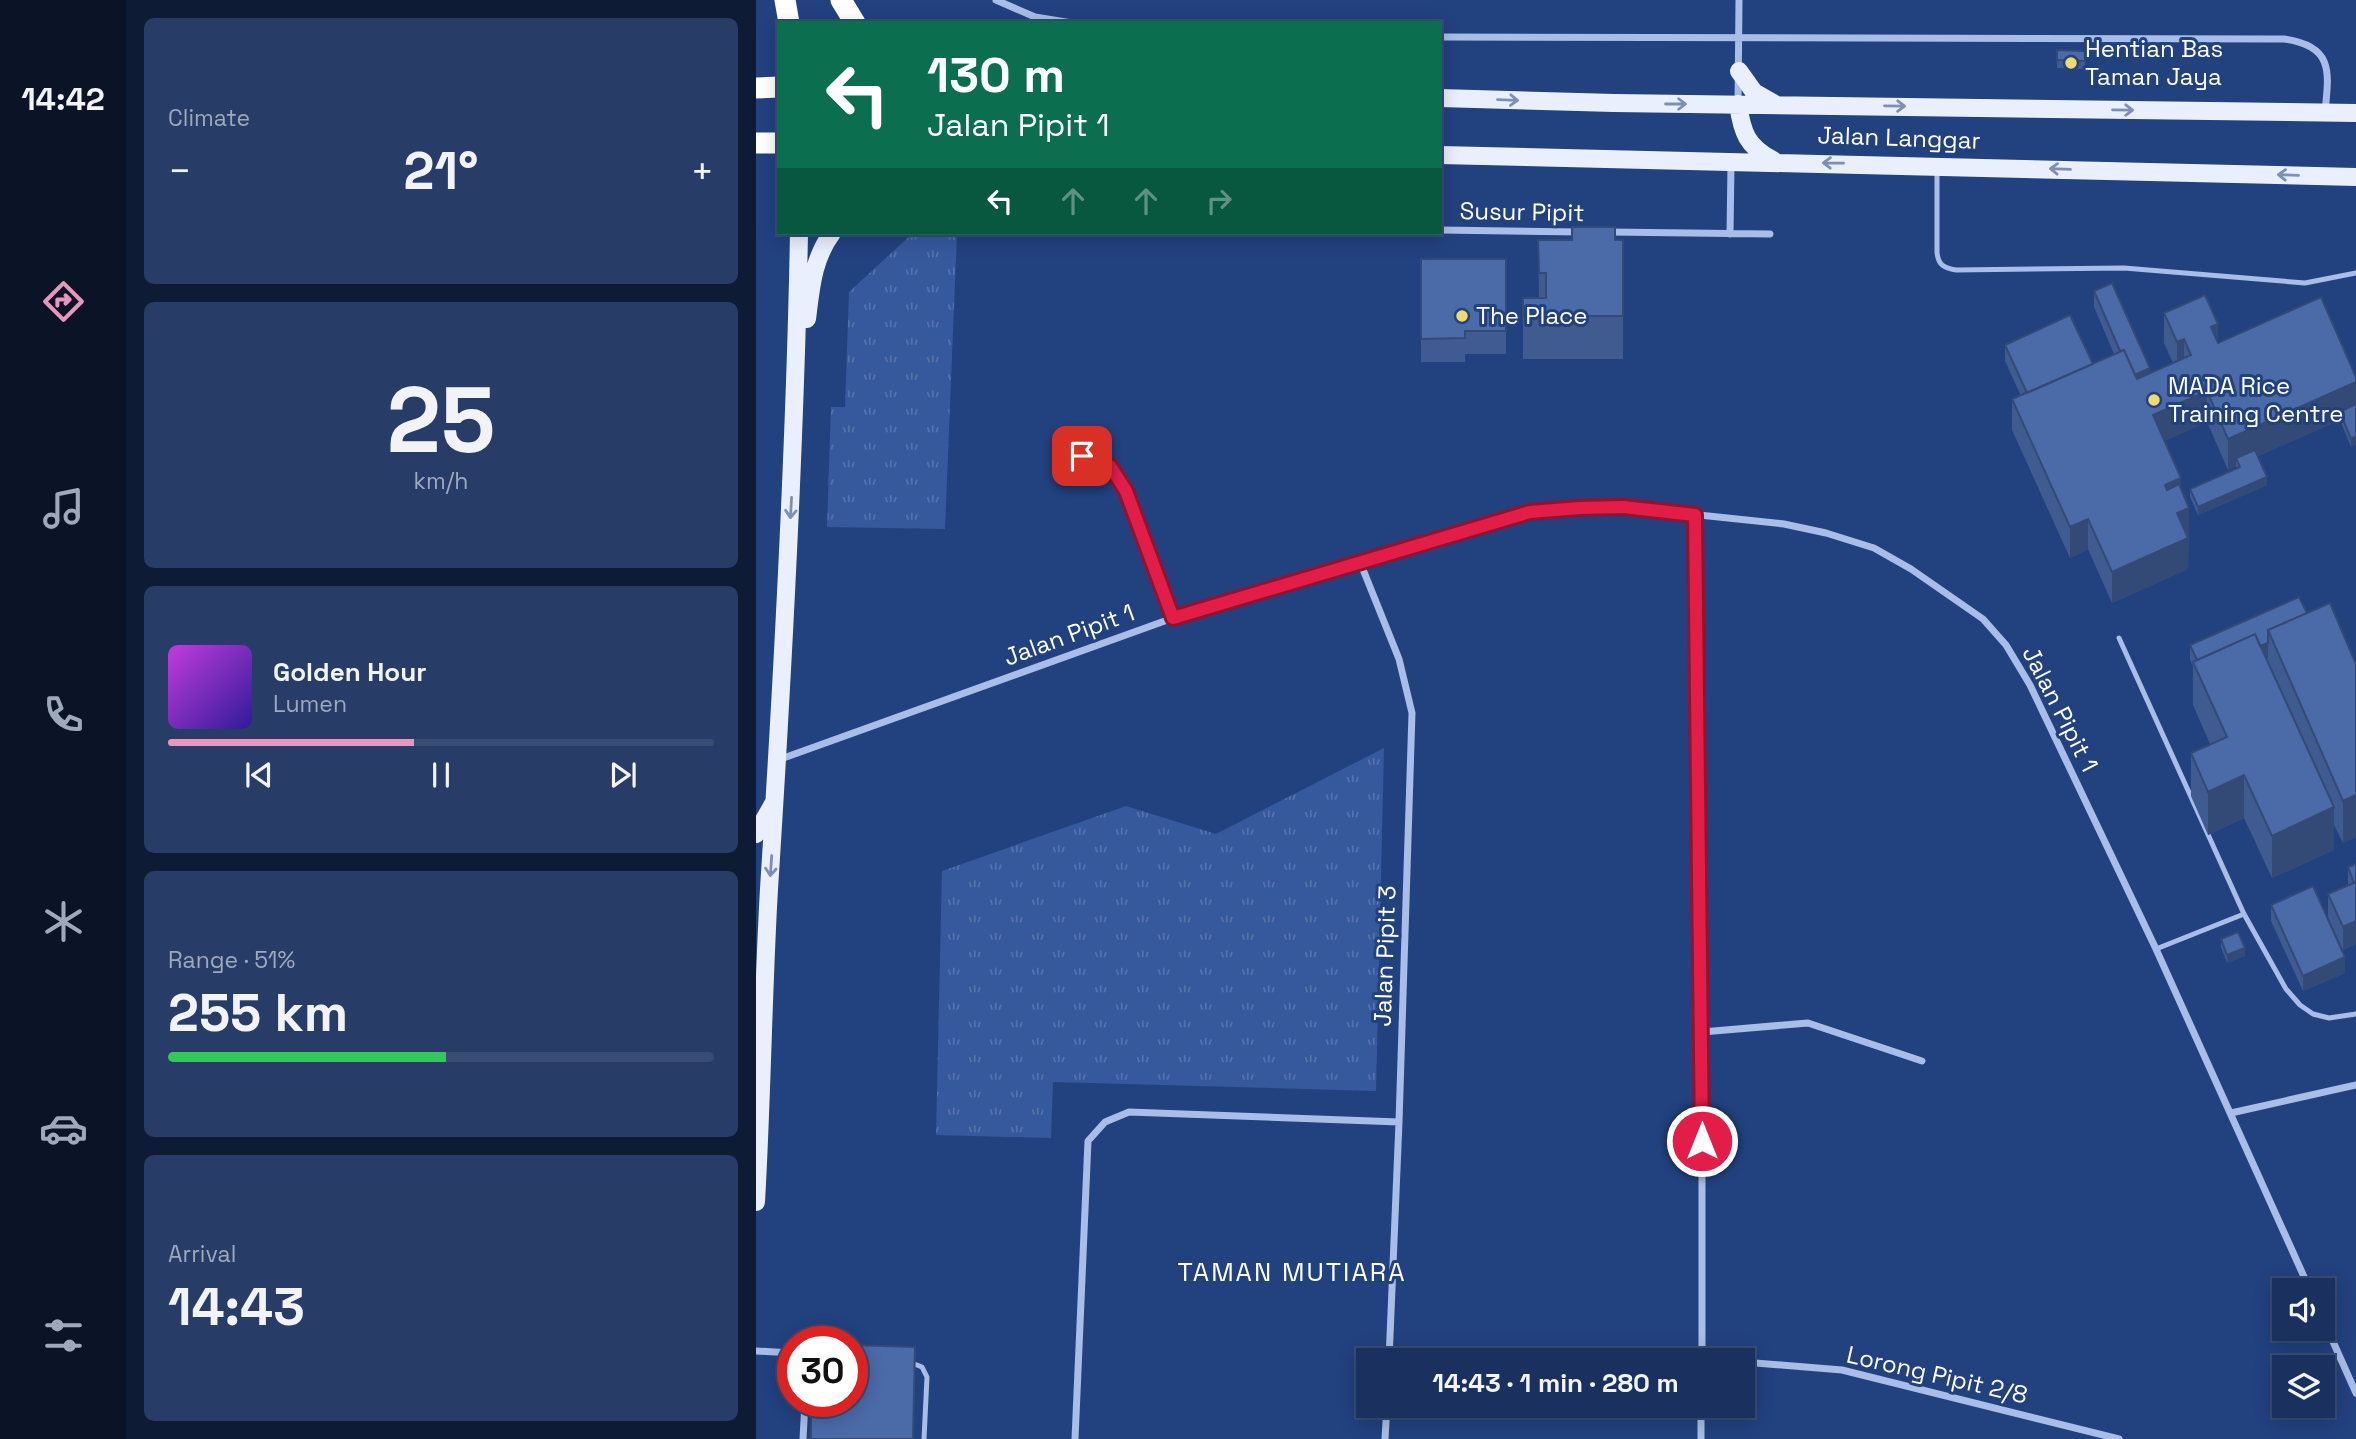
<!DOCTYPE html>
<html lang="en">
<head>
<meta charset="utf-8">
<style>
  :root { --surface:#1a315f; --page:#273d68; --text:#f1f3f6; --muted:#9fa9bd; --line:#384c74; --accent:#e797bd }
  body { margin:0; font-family:"Space Grotesk",sans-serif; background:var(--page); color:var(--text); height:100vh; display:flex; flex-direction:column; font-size:26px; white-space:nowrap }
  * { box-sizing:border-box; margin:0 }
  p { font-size:23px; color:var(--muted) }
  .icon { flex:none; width:38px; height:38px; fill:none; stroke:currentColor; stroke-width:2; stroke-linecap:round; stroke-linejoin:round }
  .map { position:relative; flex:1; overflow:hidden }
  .panel { display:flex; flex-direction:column; gap:18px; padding:18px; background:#0e1b34; width:630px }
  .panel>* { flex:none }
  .top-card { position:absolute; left:21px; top:21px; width:665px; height:214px; border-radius:0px; box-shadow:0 4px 18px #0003,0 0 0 2px var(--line); background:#0b6e4f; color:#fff; overflow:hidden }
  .controls { position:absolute; left:1516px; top:1278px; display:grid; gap:14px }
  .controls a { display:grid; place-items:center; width:63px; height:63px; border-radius:0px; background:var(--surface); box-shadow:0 4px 18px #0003,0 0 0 2px var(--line); font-size:35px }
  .speed { position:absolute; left:21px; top:1326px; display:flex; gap:14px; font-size:35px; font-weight:700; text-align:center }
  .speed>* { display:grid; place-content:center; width:91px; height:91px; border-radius:50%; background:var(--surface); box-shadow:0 4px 18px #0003,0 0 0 2px var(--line); line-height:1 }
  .speed .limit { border:10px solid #d22; background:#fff; color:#111 }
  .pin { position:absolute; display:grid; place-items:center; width:60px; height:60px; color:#fff; margin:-30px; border-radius:14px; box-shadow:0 4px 10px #0006 }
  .me { position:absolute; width:77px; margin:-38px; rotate:0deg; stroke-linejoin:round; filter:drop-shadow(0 0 5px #0008) }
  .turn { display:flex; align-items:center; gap:24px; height:147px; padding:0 35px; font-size:32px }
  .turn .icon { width:91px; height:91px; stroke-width:2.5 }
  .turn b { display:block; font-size:49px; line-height:60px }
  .lanes { display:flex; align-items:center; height:66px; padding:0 35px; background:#0003; justify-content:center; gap:35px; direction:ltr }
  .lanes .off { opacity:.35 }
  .big { font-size:52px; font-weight:700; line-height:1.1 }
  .panel .card { flex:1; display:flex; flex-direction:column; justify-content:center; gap:10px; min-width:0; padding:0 24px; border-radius:10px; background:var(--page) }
  .panel .dial { align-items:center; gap:0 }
  .dial b { font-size:91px; line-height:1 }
  .song { display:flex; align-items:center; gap:21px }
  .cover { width:84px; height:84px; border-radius:10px; background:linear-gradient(135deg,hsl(290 70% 55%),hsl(250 70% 35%)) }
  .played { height:7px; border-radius:4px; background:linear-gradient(90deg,var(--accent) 45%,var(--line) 45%) }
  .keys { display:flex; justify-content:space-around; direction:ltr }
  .heat { display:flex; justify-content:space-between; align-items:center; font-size:38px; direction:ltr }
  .charge { height:10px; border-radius:5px; background:linear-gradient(90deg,#34c759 51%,var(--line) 0) }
  .trip { position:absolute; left:600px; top:1348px; width:399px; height:70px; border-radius:0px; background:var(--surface); box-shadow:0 4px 18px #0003,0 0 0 2px var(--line); font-weight:700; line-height:70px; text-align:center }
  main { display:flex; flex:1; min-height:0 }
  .tab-bar { display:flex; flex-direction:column; width:126px; justify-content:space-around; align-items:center; background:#0a1426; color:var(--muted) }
  .tab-bar .icon { width:49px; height:49px }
  .tab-bar .active { color:var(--accent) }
  .tab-bar b { font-size:32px; color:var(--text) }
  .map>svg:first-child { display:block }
</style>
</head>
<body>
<main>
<nav class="tab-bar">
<b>14:42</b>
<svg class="icon active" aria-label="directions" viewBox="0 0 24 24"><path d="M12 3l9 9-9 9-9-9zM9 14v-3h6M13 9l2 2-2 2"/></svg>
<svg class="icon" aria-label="music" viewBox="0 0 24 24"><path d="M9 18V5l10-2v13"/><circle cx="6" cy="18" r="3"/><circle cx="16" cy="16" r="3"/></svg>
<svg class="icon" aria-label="phone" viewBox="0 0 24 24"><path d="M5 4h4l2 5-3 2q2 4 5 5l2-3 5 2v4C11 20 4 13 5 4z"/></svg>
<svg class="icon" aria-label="climate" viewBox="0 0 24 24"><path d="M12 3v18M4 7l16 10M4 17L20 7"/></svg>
<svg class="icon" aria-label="car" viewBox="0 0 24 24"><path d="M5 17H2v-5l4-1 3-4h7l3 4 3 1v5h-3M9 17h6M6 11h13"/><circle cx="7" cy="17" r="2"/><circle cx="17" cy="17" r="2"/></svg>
<svg class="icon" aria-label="filters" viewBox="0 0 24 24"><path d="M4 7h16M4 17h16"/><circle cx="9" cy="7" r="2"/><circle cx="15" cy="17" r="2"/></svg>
</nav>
<section class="panel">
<div class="card"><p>Climate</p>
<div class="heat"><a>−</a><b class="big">21°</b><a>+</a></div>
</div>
<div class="card dial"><b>25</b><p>km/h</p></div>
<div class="card">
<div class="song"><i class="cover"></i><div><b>Golden Hour</b><p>Lumen</p></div></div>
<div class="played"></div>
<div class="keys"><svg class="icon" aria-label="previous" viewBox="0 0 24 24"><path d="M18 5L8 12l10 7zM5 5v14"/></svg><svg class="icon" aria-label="pause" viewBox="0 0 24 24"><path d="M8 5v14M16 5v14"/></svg><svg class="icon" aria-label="next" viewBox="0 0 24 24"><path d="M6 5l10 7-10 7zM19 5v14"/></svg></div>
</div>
<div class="card"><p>Range · 51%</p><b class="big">255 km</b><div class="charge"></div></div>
<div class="card"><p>Arrival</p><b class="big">14:43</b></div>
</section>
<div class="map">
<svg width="1600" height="1439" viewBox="0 0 1600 1439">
  <defs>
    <pattern id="grass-tufts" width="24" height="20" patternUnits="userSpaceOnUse" patternTransform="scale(1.75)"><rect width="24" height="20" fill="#36599d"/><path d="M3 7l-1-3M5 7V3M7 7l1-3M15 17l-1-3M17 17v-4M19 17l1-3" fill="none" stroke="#5472ac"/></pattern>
  </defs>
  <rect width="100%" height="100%" fill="#22417f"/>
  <!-- grass -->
  <path fill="url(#grass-tufts)" d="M 157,233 L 201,233 L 189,529 L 71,527 L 75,407 L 89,407 L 93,292 Z
    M 628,748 L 620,1091 L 297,1082 L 295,1138 L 180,1135 L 186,871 L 370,806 L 460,834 Z"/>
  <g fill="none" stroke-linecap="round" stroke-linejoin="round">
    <!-- lane -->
    <path stroke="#a8bde7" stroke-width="5" d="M 1181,168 L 1181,252 C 1182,265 1188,268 1200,270 L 1368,268 L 1549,283 L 1600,273
      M 326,456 L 354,466 L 370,491 L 417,618
      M 1363,638 L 1488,914 L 1530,989 L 1544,1005 L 1557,1014 L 1573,1018 L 1600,1014
      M 1400,949 L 1488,914
      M 153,1362 L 166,1367 L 171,1377 L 168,1439"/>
    <!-- street -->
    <path stroke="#a8bde7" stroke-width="7" d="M 240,0 L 279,17 L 316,23
      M 684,37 L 1528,39 C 1578,46 1573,72 1569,112
      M 982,104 L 983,0
      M 684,230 L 824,232
      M 853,232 L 1014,234
      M 974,234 L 975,164
      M 939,515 L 946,1032 L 946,1360
      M 604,562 L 643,659 L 656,713 L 643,1122 L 633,1360
      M 22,760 L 417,618 L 774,512 L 824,507 L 867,507 L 1028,524 L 1070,533 L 1118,548 L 1155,569 L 1227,619 L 1250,645 L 1274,685 L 1400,949 L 1554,1290
      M 946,1032 L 1052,1023 L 1166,1061
      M 1475,1113 L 1600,1085
      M 1566,1317 L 1600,1393
      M 0,1351 L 37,1353
      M 946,1359 L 960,1360
      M 987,1362 L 1086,1370 L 1363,1439
      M 47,1439 L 49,1402
      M 319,1439 L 332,1141 L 349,1122 L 373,1112 L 643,1122
      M 629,1439 L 631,1405
      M 945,1439 L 945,1405"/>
    <!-- primary -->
    <path stroke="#eaeffd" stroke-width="18" d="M 983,71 L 998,92 L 1019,104
      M 684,98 L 858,103 L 1600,113
      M 982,104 C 986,132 991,147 1017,160
      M 684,155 L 1600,177
      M 51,319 C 55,287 57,259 76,233
      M 0,834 L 17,804
      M 0,1202 C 6,1098 7,993 13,889 C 27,670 39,452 43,233"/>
    <!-- highway -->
    <path stroke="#fff" stroke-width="21" d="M 29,0 L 33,23
      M 85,0 L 99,23
      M 0,88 L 23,87
      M 0,143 L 23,143"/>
  </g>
  <!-- wall -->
  <path fill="#405b90" d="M 1301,50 L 1329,51 L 1329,69 L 1301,68 Z
    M 782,240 L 867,240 L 867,359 L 767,359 L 767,298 L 783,298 Z
    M 665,259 L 750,259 L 750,354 L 709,354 L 709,362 L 665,362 Z
    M 1338,291 L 1394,373 L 1417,363 L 1408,343 L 1408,313 L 1462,342 L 1600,377 L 1600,444 L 1595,447 L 1584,420 L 1502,456 L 1511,485 L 1442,515 L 1434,497 L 1434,489 L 1481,468 L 1480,466 L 1472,470 L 1451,422 L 1408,441 L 1425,489 L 1433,508 L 1432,569 L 1356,603 L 1332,549 L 1314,558 L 1256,430 L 1256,399 L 1265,396 L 1249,361 L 1249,345 L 1337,364 L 1358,354 L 1338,307 Z
    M 1551,613 L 1600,664 L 1600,837 L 1587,843 L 1578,825 L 1578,850 L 1516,878 L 1488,818 L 1452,835 L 1435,796 L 1435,753 L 1454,744 L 1437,705 L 1437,666 L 1434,660 L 1434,645 Z
    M 1600,864 L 1600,944 L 1587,950 L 1572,918 L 1572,894 L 1592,886 L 1592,867 Z
    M 1515,905 L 1589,973 L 1547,991 L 1515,921 Z
    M 1465,939 L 1489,956 L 1471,963 L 1465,947 Z"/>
  <!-- shaded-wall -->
  <path fill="#344a76" d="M 1462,324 L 1462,354 L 1455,327 Z
    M 1428,339 L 1428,370 L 1421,372 L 1421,342 Z
    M 1394,368 L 1394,384 L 1375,392 L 1375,376 Z
    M 1600,382 L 1600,412 L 1584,412 L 1584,420 L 1483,465 L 1480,458 L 1480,466 L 1472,470 L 1472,439 Z
    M 1451,391 L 1451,422 L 1397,446 L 1397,415 Z
    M 1600,436 L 1600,444 L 1595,447 L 1595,439 Z
    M 1511,477 L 1511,485 L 1442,515 L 1442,507 Z
    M 1425,478 L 1425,508 L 1409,515 L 1409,485 Z
    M 1433,508 L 1433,538 L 1421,513 Z
    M 1332,519 L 1332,549 L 1314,558 L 1314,527 Z
    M 1432,538 L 1432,569 L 1356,603 L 1356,572 Z
    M 1512,643 L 1512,658 L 1448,687 L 1446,672 Z
    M 1488,775 L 1488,818 L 1452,835 L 1452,792 Z
    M 1600,795 L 1600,837 L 1587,843 L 1587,801 Z
    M 1578,807 L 1578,850 L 1516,878 L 1516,836 Z
    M 1600,921 L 1600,944 L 1587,950 L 1587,927 Z
    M 1489,948 L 1489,956 L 1471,963 L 1471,955 Z
    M 1589,957 L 1589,973 L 1547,991 L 1547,976 Z"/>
  <!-- building -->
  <path fill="#4b6aa8" stroke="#344a76" stroke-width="2" d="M 1301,50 L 1329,51 L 1329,61 L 1301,60 Z
    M 816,227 L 859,227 L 859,240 L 867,240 L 867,316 L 767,316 L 767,298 L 790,298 L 790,273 L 783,273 L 782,240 L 816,240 Z
    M 665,259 L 750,259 L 750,331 L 709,331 L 709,338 L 665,339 Z
    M 1356,283 L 1394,368 L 1379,375 L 1368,350 L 1364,351 L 1338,291 Z
    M 1449,295 L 1462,324 L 1455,327 L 1462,343 L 1565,297 L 1600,377 L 1600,382 L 1472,439 L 1451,391 L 1397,415 L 1425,478 L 1409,485 L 1411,490 L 1423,484 L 1433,508 L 1421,513 L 1432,538 L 1356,572 L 1332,519 L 1314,527 L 1256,399 L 1368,350 L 1381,379 L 1435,355 L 1428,339 L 1421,342 L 1408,313 Z
    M 1314,315 L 1337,364 L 1271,393 L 1249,345 Z
    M 1600,404 L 1600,436 L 1595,439 L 1584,412 Z
    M 1499,450 L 1511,477 L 1442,507 L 1434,489 L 1484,467 L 1480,458 Z
    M 1543,597 L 1551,613 L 1512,630 L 1512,643 L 1504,646 L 1499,634 L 1441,660 L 1434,645 Z
    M 1574,603 L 1600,664 L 1600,795 L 1587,801 L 1512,630 Z
    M 1499,634 L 1578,807 L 1516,836 L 1488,775 L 1452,792 L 1435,753 L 1471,737 L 1437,662 Z
    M 1600,864 L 1600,921 L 1587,927 L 1572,894 L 1598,883 L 1592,867 Z
    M 1557,886 L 1589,957 L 1547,976 L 1515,905 Z
    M 1482,932 L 1489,948 L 1471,955 L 1465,939 Z
    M 96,1345 L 159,1347 L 157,1439 L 55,1439 L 55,1402 L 96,1402 Z"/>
  <!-- one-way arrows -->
  <defs><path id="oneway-shaft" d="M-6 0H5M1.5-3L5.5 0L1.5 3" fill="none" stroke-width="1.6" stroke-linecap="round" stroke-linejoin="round" transform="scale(1.75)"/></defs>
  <g stroke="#7c8fb8">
    <use href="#oneway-shaft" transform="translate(752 100) rotate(2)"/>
    <use href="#oneway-shaft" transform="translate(920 104)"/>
    <use href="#oneway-shaft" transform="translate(1139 106) rotate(1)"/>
    <use href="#oneway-shaft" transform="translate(1367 110) rotate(1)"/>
    <use href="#oneway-shaft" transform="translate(1077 163) rotate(-179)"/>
    <use href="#oneway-shaft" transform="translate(1304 169) rotate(-178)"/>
    <use href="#oneway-shaft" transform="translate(1532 175) rotate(-178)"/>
    <use href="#oneway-shaft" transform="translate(35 508) rotate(93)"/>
    <use href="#oneway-shaft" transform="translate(15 866) rotate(94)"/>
  </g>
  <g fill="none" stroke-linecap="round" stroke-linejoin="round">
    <defs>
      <path id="route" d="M 326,456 L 354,466 L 370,491 L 417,618 L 774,512 L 824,508 L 867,507 L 939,515 L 946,1141"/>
    </defs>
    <!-- route casing -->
    <use href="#route" stroke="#92132f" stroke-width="18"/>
    <!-- route -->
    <use href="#route" stroke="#e11d48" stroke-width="12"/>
  </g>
  <!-- markers -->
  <g fill="#f2da6a" stroke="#22417f" stroke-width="2.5">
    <circle cx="1315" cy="63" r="7"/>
    <circle cx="706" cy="316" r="7"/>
    <circle cx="1398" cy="400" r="7"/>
  </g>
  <g text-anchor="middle" stroke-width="6" stroke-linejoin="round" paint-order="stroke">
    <!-- poi labels -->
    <g font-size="24" fill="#fff" stroke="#22417f" text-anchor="start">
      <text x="1329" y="57">Hentian Bas<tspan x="1329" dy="28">Taman Jaya</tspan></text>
      <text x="720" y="324">The Place</text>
      <text x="1412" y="394">MADA Rice<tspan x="1412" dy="28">Training Centre</tspan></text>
    </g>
    <!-- street labels -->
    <g font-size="24" fill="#fff" stroke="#22417f">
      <text transform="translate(1143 138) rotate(2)" y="8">Jalan Langgar</text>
      <text transform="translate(766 212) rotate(1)" y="8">Susur Pipit</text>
      <text transform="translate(313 635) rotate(-20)" y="8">Jalan Pipit 1</text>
      <text transform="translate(1304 709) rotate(63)" y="8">Jalan Pipit 1</text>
      <text transform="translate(629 956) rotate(-88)" y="8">Jalan Pipit 3</text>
      <text transform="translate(1181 1375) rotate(13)" y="8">Lorong Pipit 2/8</text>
    </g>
    <!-- neighbourhood labels -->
    <g font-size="26" letter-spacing="2" fill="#fff" stroke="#22417f">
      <text x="536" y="1281">TAMAN MUTIARA</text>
    </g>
  </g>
</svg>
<div class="controls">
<a><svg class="icon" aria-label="sound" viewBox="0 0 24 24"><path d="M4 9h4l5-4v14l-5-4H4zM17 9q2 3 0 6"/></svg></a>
<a><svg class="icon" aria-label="layers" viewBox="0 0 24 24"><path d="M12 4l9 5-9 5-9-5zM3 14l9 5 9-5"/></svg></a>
</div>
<div class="speed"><div class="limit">30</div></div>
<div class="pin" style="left:326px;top:456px;background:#d93025"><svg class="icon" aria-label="arrive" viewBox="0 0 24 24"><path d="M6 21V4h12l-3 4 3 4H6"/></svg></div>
<svg class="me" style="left:946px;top:1141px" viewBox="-20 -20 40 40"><circle r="17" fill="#e11d48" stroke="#fff" stroke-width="3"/><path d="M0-11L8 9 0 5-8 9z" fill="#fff"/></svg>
<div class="trip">14:43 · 1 min · 280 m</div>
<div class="top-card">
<div class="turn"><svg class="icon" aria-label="left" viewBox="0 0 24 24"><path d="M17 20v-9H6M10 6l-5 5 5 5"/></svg><div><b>130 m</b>Jalan Pipit 1</div></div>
<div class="lanes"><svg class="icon" aria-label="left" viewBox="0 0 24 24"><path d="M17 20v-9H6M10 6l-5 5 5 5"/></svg><svg class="icon off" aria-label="ahead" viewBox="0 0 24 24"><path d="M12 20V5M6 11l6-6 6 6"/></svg><svg class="icon off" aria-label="ahead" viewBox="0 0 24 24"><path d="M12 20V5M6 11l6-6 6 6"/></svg><svg class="icon off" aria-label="right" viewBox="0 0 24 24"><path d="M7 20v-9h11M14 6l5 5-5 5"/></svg></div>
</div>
</div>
</main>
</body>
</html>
